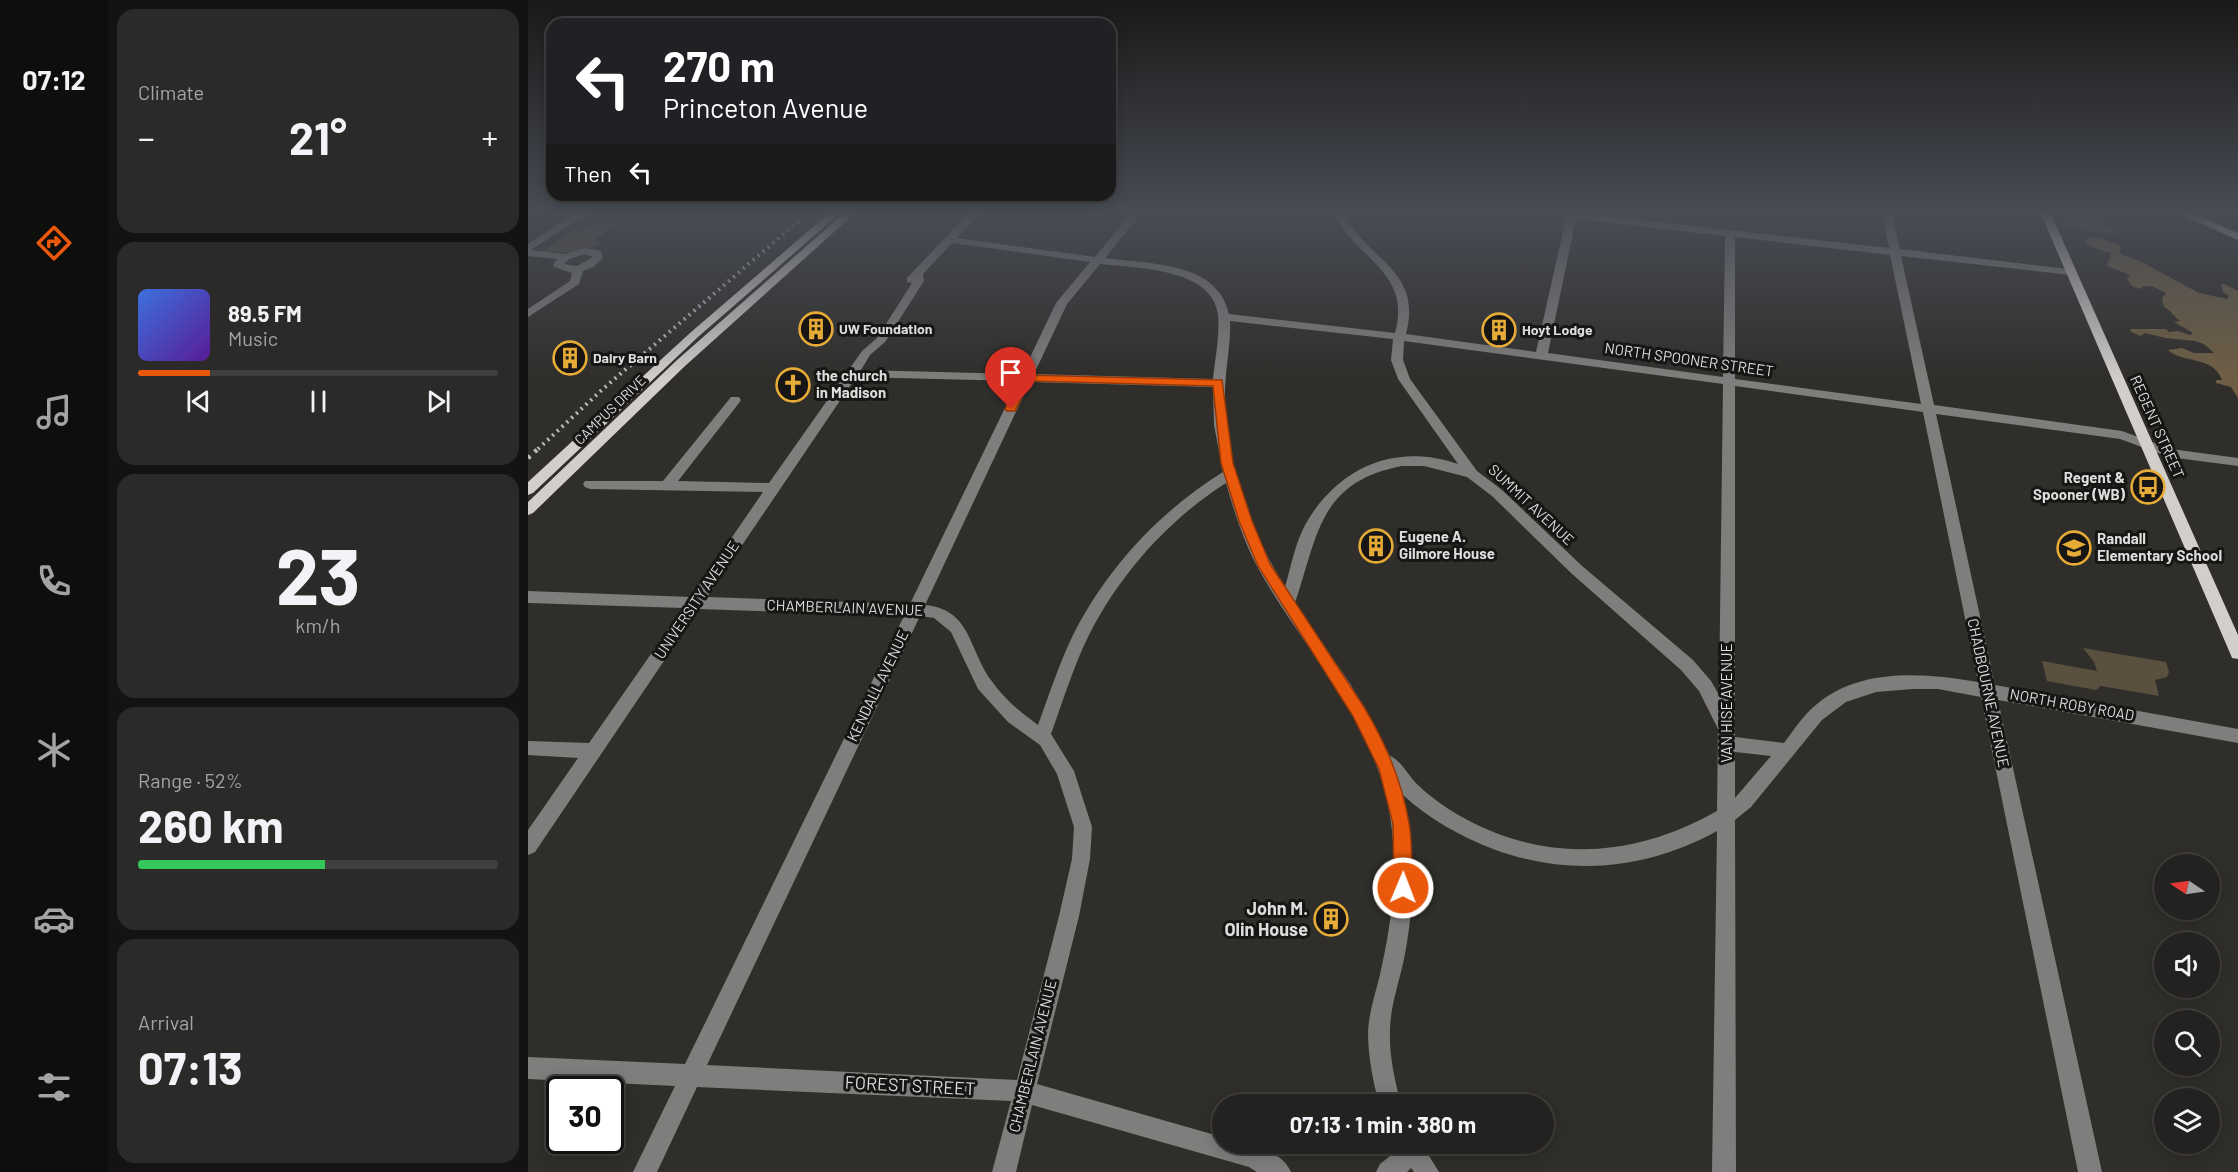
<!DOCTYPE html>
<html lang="en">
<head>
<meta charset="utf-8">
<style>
  :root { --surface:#242220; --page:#2c2a29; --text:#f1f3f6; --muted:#a3a4a5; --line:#413f3e; --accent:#ea580c }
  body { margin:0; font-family:Barlow,sans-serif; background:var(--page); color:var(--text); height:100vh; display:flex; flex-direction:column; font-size:22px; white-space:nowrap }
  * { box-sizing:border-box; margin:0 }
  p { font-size:20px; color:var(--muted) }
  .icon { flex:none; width:33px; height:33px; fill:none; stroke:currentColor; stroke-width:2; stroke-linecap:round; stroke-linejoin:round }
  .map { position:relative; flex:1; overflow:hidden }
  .panel { display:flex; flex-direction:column; gap:9px; padding:9px; background:#141312; width:420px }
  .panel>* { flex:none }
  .top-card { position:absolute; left:18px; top:18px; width:570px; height:183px; border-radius:18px; box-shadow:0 3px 15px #0003,0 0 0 2px var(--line); background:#202124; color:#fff; overflow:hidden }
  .needle { width:39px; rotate:283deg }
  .buttons { position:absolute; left:1626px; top:854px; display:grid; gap:12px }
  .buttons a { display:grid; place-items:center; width:66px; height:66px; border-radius:50%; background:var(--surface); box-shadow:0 3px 15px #0003,0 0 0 2px var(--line); font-size:30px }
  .speed { position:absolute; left:18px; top:1076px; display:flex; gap:12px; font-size:30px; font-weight:700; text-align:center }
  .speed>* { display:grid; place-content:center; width:78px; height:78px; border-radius:50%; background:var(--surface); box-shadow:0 3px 15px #0003,0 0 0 2px var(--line); line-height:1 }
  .speed .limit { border:3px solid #111; border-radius:9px; background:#fff; color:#111 }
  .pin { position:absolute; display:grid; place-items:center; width:51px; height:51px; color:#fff; margin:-62px -26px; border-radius:50% 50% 50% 0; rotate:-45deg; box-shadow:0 0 6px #0007 }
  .pin .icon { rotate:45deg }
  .me { position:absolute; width:66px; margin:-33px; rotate:1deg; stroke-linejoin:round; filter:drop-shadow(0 0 4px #0008) }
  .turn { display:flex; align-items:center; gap:21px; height:126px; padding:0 18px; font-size:27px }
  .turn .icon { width:78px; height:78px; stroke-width:2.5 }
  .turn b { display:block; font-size:42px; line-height:51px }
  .then { display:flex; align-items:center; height:57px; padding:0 18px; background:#0003; gap:12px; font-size:22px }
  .big { font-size:45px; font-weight:700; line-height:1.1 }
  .panel .card { flex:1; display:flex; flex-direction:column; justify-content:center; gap:9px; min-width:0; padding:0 21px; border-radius:18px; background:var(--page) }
  .panel .dial { align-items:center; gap:0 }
  .dial b { font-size:78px; line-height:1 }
  .song { display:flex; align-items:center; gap:18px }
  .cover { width:72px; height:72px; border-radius:9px; background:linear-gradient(135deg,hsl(220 70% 55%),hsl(270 70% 35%)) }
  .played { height:6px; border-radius:3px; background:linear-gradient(90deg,var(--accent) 20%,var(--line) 20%) }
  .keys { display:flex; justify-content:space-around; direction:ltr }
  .heat { display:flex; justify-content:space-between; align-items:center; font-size:33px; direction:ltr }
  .charge { height:9px; border-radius:4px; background:linear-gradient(90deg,#34c759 52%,var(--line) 0) }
  .trip { position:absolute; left:684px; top:1094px; width:342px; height:60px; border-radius:30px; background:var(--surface); box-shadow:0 3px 15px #0003,0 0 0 2px var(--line); font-weight:700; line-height:60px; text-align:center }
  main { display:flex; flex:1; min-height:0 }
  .tabs { display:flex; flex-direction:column; width:108px; justify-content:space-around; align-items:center; background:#0e0e0d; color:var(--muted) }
  .tabs .icon { width:42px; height:42px }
  .tabs .active { color:var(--accent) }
  .tabs b { font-size:27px; color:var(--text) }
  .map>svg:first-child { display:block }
</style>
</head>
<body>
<main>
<nav class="tabs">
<b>07:12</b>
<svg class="icon active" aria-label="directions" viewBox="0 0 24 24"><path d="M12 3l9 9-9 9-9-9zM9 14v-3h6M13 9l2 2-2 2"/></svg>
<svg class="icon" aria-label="music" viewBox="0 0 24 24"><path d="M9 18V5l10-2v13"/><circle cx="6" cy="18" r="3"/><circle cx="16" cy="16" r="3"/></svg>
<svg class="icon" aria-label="phone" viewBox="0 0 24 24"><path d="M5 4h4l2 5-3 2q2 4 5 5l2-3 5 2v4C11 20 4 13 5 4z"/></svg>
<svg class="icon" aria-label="climate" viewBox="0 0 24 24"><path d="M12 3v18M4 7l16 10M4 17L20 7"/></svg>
<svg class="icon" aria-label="car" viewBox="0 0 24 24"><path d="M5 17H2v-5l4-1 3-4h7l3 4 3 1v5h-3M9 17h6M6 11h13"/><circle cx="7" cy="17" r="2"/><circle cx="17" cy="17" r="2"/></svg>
<svg class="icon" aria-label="filters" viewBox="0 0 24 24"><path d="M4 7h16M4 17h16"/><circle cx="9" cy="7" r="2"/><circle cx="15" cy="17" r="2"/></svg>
</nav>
<section class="panel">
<div class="card"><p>Climate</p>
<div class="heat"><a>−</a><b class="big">21°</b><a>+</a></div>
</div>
<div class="card">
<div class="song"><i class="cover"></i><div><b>89.5 FM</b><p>Music</p></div></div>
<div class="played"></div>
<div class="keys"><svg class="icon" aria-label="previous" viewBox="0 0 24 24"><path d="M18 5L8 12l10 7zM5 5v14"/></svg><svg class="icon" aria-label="pause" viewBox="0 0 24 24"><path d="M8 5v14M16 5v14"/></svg><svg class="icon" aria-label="next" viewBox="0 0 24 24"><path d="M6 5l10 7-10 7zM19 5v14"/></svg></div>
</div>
<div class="card dial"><b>23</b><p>km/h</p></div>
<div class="card"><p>Range · 52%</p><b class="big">260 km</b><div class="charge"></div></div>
<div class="card"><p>Arrival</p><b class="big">07:13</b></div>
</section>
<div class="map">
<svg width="1710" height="1172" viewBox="0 0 1710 1172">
  <rect width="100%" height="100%" fill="#302e2b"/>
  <!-- green -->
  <path fill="#595040" d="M 1533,214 L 1565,217 L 1566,214 L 1589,234 L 1539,228 Z
    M 67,222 L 89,225 L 66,240 L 73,242 C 57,252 33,254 15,251 L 47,230 L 54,231 Z
    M 1555,648 L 1638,662 L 1641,672 L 1639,677 L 1627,680 L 1631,696 L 1573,686 L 1568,690 L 1519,681 L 1514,661 L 1569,671 L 1566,662 Z"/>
  <!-- forest -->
  <path fill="#6e5e44" d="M 1571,237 L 1593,246 L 1592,254 L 1612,261 L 1671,293 L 1699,299 L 1701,296 L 1695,292 L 1693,285 L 1696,284 L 1710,291 L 1710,398 L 1703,387 L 1688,383 L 1688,380 L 1694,380 C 1685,355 1655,364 1640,350 L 1654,348 L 1666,353 L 1686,353 L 1676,344 L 1667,341 L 1637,338 L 1617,333 L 1613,336 L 1603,332 L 1602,329 L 1638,329 L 1641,332 L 1650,331 L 1662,335 L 1665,333 L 1646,322 L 1652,321 C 1645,316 1644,311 1636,307 L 1634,298 L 1638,293 L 1624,286 L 1613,287 L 1615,289 L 1605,287 L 1599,279 L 1602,275 L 1579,266 L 1583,253 L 1565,248 L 1557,242 L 1559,238 Z"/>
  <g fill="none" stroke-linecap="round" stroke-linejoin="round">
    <!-- minor -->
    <path fill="#7f7e7c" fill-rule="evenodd" d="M 46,214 L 59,214 L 3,250 L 37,254 L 57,248 L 73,251 L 75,258 L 65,267 L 55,271 L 51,284 L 0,317 L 0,309 L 42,281 L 44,273 L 26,267 L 25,265 L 29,259 L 0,256 L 0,244 ZM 57,254 L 65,257 L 49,266 L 36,264 L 41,259 Z
      M 440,214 L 451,214 L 429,238 L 567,257 L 602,214 L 613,214 L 577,258 C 620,264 690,261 701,314 L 867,333 C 884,272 829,260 806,214 L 816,214 C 840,261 895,270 878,334 L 1008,352 L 1038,218 L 1026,214 L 1061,214 L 1361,248 L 1354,214 L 1364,214 L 1372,249 L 1547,270 L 1548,272 L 1543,275 L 1373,256 L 1406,405 L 1594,431 L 1643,449 L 1710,458 L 1710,466 L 1641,457 L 1592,439 L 1408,414 L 1467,685 L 1710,729 L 1710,743 L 1470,700 L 1574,1172 L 1550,1172 L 1453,697 L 1410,689 L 1385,689 L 1348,692 L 1318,702 L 1294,720 L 1223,807 L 1207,820 L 1208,1172 L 1184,1172 L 1189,831 C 1118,870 1041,877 965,849 C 932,836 901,819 875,795 C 888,850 887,903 876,959 C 871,983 862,1007 862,1031 C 861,1056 867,1081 873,1104 L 851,1104 C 845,1081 840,1056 840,1032 C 841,1009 850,987 854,965 C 867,906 872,848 856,789 C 834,707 771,642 730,568 C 716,542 706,512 698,483 C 640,520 592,574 561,635 C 545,667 535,701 523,734 L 546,771 L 564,827 L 562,859 L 551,916 L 509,1084 L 694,1137 L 694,1143 C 717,1143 753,1148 763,1172 L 729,1172 L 721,1167 L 504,1105 L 488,1172 L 464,1172 L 483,1101 L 169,1087 L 129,1172 L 105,1172 L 147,1086 L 0,1079 L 0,1057 L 157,1064 L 376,616 L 171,609 L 7,852 L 0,855 L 0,830 L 50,758 L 0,755 L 0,741 L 61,743 L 155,608 L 0,603 L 0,591 L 163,597 L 235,492 L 62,489 L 57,487 L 55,484 L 57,481 L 135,481 L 203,397 L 211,397 L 213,400 L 211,403 L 150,481 L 241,483 L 334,351 L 349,338 L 384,283 L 379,282 L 379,278 ZM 1048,219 L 1197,236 L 1195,377 L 1020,353 ZM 1207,237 L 1362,255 L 1393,404 L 1207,379 ZM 424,243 L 562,262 L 528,303 L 494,374 L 333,370 L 342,355 L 357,342 L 396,281 L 395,274 ZM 572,264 C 608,268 685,268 690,315 C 692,336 687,358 685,379 L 506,374 L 539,304 ZM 702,321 L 865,339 L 863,360 L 870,379 L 930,464 C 867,442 809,468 777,525 C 767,544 763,566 757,587 C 722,531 697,462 697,395 C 697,370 703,345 702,321 ZM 876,341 L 1195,384 L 1191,695 L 1183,681 L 1165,660 L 1053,565 L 974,490 L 949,471 L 882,379 L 875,360 ZM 328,377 L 490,381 L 382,604 L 179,597 ZM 502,382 L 685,387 L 686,425 L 695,472 C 631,512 579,568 545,635 C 531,664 521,695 510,725 C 492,712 475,698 463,680 C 441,650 443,609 397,605 ZM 1207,386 L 1395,412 L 1450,682 C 1398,673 1333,667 1289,704 C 1275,715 1266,730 1256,743 L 1207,737 ZM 874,466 L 896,466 L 939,477 L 964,496 L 1043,573 L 1153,670 L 1171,691 L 1190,729 L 1189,811 C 1101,861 1006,864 919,808 C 909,801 899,794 890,785 C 881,777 873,760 862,756 L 823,685 L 767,603 C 790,536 790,482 874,466 ZM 392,616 L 406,618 L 423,632 L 450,689 L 480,722 L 512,745 L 529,774 L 546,827 L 544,859 L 531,916 L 489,1080 L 179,1065 ZM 1207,752 L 1243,756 L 1207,798 Z
      M 869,1143 L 893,1143 L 911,1172 L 886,1172 L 883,1168 L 879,1172 L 848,1172 L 852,1164 L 871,1149 Z"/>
    <!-- major -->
    <path fill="#d1cecb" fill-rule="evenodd" d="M 300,214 L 311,214 L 170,337 L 5,493 L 0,495 L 0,482 L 162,333 Z
      M 315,214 L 326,214 L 157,366 L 5,513 L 0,515 L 0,502 L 149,360 Z
      M 1513,214 L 1523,214 L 1710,635 L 1710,659 L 1704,658 L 1702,653 Z
      M 1652,214 L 1666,214 L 1710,233 L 1710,240 Z"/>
    <!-- rail-far1 -->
    <path stroke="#bfbebc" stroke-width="4" stroke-dasharray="2 4.5" stroke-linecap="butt" d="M 10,449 L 76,388 L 279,214"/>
    <!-- rail -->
    <path stroke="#bfbebc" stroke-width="4.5" stroke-dasharray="3 6" stroke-linecap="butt" d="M 0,458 L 11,448"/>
  </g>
  <!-- sky -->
  <linearGradient id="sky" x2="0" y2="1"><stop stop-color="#1a1918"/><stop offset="0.56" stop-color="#484c55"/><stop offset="1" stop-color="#484c55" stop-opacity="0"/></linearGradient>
  <rect width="1710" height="379" fill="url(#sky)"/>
  <!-- route -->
  <path fill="#ea580c" stroke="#983908" stroke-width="1.5" d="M 498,375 L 694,380 L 705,463 L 724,521 L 742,564 L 836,707 C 857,742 874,782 881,823 C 885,844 883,867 884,888 L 881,894 L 875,897 L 869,894 L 866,888 L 865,824 L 851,769 L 825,716 L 730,566 L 711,521 L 693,463 L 685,386 L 502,381 L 487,411 L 479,411 L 477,409 L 492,378 Z"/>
  <!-- icons -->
  <defs>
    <symbol id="building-ring" viewBox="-11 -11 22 22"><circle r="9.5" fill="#171615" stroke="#e7ac37" stroke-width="1.5"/><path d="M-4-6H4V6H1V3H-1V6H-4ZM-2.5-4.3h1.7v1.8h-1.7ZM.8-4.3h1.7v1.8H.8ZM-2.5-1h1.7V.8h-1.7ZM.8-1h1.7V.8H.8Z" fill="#e7ac37"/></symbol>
    <symbol id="church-ring" viewBox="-11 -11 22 22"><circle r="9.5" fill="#171615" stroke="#e7ac37" stroke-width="1.5"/><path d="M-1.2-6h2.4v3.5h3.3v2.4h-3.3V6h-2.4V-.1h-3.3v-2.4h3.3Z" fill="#e7ac37"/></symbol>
    <symbol id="bus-ring" viewBox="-11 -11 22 22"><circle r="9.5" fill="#171615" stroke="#e7ac37" stroke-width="1.5"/><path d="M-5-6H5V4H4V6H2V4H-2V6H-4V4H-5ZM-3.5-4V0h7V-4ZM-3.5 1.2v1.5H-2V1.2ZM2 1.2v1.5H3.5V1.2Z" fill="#e7ac37"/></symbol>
    <symbol id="school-ring" viewBox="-11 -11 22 22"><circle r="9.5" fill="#171615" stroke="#e7ac37" stroke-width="1.5"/><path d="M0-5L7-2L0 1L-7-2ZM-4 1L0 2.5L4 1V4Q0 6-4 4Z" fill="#e7ac37"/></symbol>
  </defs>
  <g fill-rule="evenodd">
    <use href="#building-ring" x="269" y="310" width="38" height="38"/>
    <use href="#building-ring" x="952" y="311" width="38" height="38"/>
    <use href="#building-ring" x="23" y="339" width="38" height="38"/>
    <use href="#church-ring" x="246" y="366" width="38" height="38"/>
    <use href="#bus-ring" x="1601" y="468" width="38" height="38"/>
    <use href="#building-ring" x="829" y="527" width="38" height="38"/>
    <use href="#school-ring" x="1527" y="529" width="38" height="38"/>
    <use href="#building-ring" x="784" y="900" width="38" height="38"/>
  </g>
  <g text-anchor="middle" stroke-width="6" stroke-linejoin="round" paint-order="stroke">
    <!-- far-poi labels -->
    <g font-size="14" font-weight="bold" fill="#dedddb" stroke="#171615" text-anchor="start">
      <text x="311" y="334">UW Foundation</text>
      <text x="994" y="335">Hoyt Lodge</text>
      <text x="65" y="363">Dairy Barn</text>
    </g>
    <!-- far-street labels -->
    <g font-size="14" fill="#dedddb" stroke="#171615">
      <text transform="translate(82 410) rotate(-44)" y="5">CAMPUS DRIVE</text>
    </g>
    <!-- street labels -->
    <g font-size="15" fill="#dedddb" stroke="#171615">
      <text transform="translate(1161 360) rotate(8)" y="5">NORTH SPOONER STREET</text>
      <text transform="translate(1629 427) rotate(66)" y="5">REGENT STREET</text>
      <text transform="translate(1003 505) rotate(43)" y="5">SUMMIT AVENUE</text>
      <text transform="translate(169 600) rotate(-56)" y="5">UNIVERSITY AVENUE</text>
      <text transform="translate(317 608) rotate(2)" y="5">CHAMBERLAIN AVENUE</text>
      <text transform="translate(350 686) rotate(-64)" y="5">KENDALL AVENUE</text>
      <text transform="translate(1460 693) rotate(78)" y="5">CHADBOURNE AVENUE</text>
      <text transform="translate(1199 703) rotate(-90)" y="5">VAN HISE AVENUE</text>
      <text transform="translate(1544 705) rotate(10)" y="5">NORTH ROBY ROAD</text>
      <text transform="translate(505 1056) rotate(-76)" y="5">CHAMBERLAIN AVENUE</text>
    </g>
    <!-- poi labels -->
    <g font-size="15" font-weight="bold" fill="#dedddb" stroke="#171615" text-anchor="start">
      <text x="288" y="381">the church<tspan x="288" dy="17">in Madison</tspan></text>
      <text x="1597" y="483" text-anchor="end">Regent &amp;<tspan x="1597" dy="17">Spooner (WB)</tspan></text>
      <text x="871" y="542">Eugene A.<tspan x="871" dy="17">Gilmore House</tspan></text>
      <text x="1569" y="544">Randall<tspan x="1569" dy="17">Elementary School</tspan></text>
    </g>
    <!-- near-poi labels -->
    <g font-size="18" font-weight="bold" fill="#dedddb" stroke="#171615" text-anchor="end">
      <text x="780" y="915">John M.<tspan x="780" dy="21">Olin House</tspan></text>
    </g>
    <!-- near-street labels -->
    <g font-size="18" fill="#dedddb" stroke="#171615">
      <text transform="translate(382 1086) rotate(3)" y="6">FOREST STREET</text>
    </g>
  </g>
</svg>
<div class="buttons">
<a><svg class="needle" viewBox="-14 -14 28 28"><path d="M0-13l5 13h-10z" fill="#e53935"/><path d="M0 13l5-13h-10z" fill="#a3a4a5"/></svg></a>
<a><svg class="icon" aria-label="sound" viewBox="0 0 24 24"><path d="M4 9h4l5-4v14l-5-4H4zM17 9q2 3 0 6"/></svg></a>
<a><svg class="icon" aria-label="search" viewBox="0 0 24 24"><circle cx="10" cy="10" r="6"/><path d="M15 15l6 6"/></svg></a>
<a><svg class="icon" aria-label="layers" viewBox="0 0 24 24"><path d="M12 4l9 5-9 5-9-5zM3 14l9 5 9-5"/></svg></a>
</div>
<div class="speed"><div class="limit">30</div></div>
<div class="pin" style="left:483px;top:409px;background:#d93025"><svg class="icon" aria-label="arrive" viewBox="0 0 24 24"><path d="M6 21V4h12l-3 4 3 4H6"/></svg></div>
<svg class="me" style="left:875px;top:888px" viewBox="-20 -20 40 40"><circle r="17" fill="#ea580c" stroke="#fff" stroke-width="3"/><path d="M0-11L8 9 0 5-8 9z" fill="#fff"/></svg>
<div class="trip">07:13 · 1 min · 380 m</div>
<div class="top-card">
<div class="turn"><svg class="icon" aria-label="left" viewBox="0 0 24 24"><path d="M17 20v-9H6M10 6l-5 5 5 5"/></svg><div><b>270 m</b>Princeton Avenue</div></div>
<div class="then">Then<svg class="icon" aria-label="left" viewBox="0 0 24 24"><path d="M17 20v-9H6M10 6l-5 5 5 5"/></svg></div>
</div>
</div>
</main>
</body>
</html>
